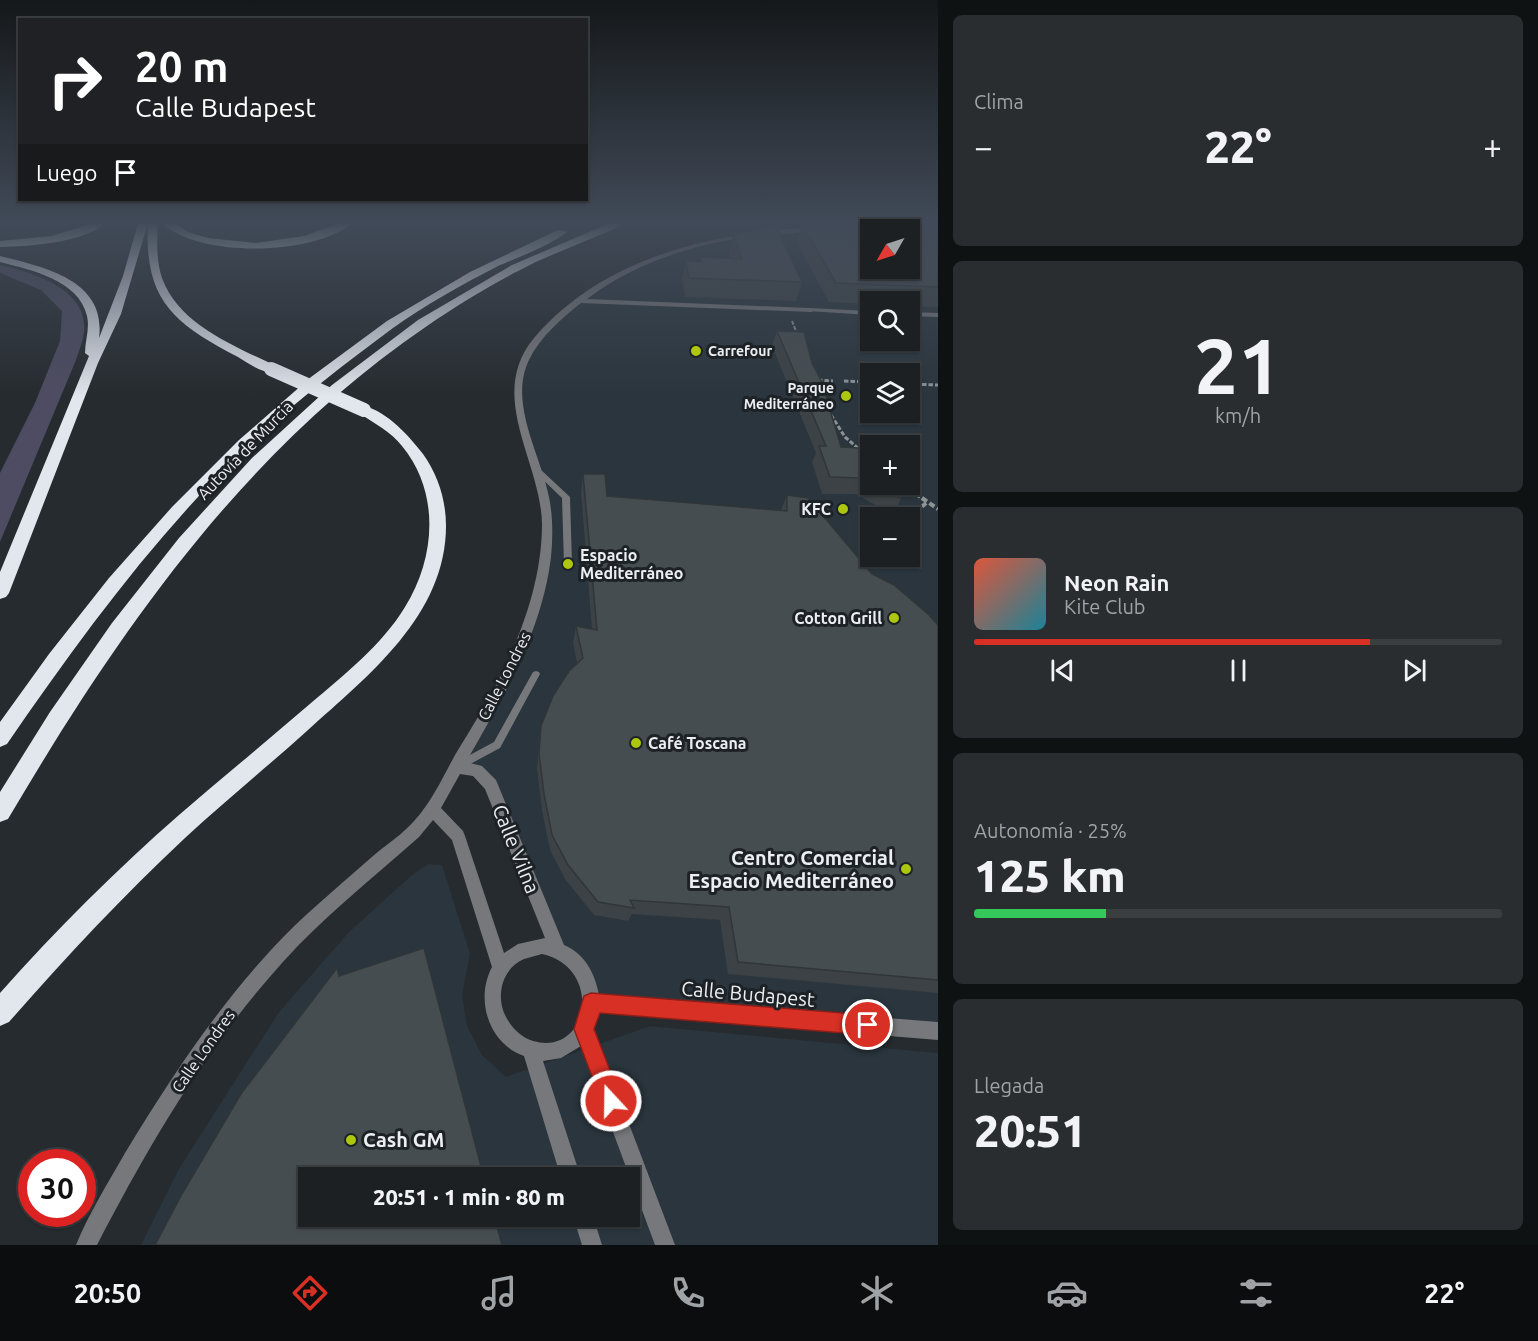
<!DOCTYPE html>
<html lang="es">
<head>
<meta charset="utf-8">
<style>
  :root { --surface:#1c2023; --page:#292d30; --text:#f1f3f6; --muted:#a0a3a6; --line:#3a3e41; --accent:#d93025 }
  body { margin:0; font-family:Ubuntu,sans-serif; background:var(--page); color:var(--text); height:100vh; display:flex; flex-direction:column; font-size:22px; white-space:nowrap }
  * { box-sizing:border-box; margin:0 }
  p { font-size:20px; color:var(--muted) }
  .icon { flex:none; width:33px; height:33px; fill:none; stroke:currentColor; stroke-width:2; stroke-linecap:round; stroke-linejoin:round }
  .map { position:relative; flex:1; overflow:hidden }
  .side { display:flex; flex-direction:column; gap:15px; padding:15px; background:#0f1213; width:600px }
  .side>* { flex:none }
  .top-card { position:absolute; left:18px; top:18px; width:570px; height:183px; border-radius:0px; box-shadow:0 2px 4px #0004,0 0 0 2px var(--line); background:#202124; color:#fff; overflow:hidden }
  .needle { width:39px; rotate:231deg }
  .controls { position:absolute; left:860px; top:219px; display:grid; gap:12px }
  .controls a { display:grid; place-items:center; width:60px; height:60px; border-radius:0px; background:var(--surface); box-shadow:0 2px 4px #0004,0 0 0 2px var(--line); font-size:30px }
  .speed { position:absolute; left:18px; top:1149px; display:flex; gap:12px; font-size:30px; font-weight:700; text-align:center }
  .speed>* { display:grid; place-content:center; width:78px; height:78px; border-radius:50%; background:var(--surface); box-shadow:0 2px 4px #0004,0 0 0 2px var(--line); line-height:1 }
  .speed .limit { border:9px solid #d22; background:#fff; color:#111 }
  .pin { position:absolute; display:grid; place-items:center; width:51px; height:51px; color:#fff; margin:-26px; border:3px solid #fff; border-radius:50%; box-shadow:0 2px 6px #0007 }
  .me { position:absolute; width:66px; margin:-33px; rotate:339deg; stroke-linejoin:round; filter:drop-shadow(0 0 4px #0008) }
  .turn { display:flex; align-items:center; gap:21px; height:126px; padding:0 18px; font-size:27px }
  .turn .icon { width:78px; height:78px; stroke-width:2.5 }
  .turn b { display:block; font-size:42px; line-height:51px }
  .then { display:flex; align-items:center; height:57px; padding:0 18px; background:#0003; gap:12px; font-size:22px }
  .big { font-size:45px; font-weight:800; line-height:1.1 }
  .side .tile { flex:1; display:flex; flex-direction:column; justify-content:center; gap:9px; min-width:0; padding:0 21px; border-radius:9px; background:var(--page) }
  .side .dial { align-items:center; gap:0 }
  .dial b { font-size:78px; line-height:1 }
  .song { display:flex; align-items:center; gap:18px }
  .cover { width:72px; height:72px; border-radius:9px; background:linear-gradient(135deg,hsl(10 70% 55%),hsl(190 70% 35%)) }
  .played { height:6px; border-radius:3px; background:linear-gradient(90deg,var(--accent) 75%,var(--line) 75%) }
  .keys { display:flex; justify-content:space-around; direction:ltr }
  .heat { display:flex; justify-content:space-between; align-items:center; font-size:33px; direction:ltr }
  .charge { height:9px; border-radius:4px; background:linear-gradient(90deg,#34c759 25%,var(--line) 0) }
  .trip { position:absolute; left:298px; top:1167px; width:342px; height:60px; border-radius:0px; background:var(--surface); box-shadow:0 2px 4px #0004,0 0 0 2px var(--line); font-weight:800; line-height:60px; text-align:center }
  .dock { display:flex; height:96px; justify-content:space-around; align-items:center; background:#0b0d0e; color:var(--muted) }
  .dock .icon { width:42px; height:42px }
  .dock .selected { color:var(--accent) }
  .dock b { font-size:27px; color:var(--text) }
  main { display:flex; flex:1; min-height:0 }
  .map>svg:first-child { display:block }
</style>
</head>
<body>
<main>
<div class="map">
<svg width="938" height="1245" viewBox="0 0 938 1245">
  <rect width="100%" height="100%" fill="#262b2f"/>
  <!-- built -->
  <path fill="#2a353d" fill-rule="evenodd" d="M 938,228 L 938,1031 L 610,1004 L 590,991 L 558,950 L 491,785 L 456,767 L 529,628 L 547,520 L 519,414 L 522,365 L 558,318 L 623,273 L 696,245 L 767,231 ZM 870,230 L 909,230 L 909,268 L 870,268 ZM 870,302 L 909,302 L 909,340 L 870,340 ZM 870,374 L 909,374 L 909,412 L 870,412 ZM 870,446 L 909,446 L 909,484 L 870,484 ZM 870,518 L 909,518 L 909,556 L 870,556 Z
    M 428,864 L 442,865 L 470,954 L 462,995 L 467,1026 L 482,1055 L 506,1077 L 650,1026 L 938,1053 L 938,1245 L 141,1245 L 180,1167 L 279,1012 L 349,932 L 412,875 ZM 309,1178 L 630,1178 L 630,1216 L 309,1216 Z"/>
  <!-- green -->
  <path fill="#4e4c62" d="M 0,265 C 33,273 89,289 84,332 C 83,341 79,351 76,360 L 0,542 L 0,473 L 35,403 L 60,341 L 62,311 L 41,290 L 0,273 Z"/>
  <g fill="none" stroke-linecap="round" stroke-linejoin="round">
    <!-- path-far2 -->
    <path stroke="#8d9295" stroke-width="2" stroke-dasharray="4 1.5" stroke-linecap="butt" d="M 792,321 L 798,336"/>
    <!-- path-far1 -->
    <path stroke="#8d9295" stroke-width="3" stroke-dasharray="4.5 2" stroke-linecap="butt" d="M 818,380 L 833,381
      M 844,381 L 870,382
      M 909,384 L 938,385
      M 831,415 L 845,437 L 860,450
      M 900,484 L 924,500"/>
    <!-- path -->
    <path stroke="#8d9295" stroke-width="4" stroke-dasharray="6 3" stroke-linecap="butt" d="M 922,498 L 938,509
      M 909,519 L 926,503"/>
    <!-- lane -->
    <path fill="#77787b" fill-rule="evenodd" d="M 809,308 L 870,311 L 870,315 L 807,311 L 806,310 Z
      M 909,312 L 938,313 L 938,317 L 909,316 Z
      M 536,469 L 540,469 L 570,497 L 572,564 L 571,566 L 568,567 L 564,564 L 562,498 L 536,473 Z
      M 536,671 L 539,672 L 540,674 L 500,748 L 461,769 L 458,770 L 455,769 L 453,766 L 455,763 L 494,742 L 533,672 Z"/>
    <!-- street -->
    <path fill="#77787b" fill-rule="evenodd" d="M 817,227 L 820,229 L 819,230 C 793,234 767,234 741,238 C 687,246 630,266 587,299 L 809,308 L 813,310 L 812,312 L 581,303 C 561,319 540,337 529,360 C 508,403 541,455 549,497 C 553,517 553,537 551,557 C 542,632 503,697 466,762 L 482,766 L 496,780 L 564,945 C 585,954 595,973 599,995 L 938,1022 L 938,1040 L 598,1012 L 593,1029 L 675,1245 L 655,1245 L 581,1046 L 561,1058 L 543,1061 L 581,1178 L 561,1178 L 524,1056 C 488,1043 475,999 492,967 L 452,840 L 433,820 L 419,837 C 373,878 323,917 282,963 C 206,1047 149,1145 97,1245 L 76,1245 C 89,1213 108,1183 125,1153 C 168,1082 214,1012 271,950 C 302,916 338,887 373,856 C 387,844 403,834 415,820 C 432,801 443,777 455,755 C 472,727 489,700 503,671 C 525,625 542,575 542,524 C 541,461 486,396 534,338 C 604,256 715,232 817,227 ZM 460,774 L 473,776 L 485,789 L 545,938 L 518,944 L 504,953 L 465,836 L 463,831 L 441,808 ZM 542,954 C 604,968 589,1057 533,1041 C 521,1037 512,1028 506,1017 C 495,997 502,968 524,959 C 530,957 536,956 542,954 Z
      M 573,1216 L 593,1216 L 602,1245 L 582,1245 Z"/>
    <!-- highway -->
    <path fill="#e2e6ed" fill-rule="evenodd" d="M 93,223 L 106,223 C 83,243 30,246 0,247 L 0,241 L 52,236 Z
      M 138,223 L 148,223 L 121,314 L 98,363 L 9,593 L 6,597 L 0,599 L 0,572 L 89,356 L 85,353 C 85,341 90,328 87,316 C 79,280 31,270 0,262 L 0,256 C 44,267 107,280 99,338 L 123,276 Z
      M 148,223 L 158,223 C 157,241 156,260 162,278 C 179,325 235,346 276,366 L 277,369 L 276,372 C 264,375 248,363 238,357 C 173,323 144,300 148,223 Z
      M 162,223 L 174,223 L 188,232 L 208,238 L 256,243 L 304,236 L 340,223 L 352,223 C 315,256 198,258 162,223 Z
      M 610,223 L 623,223 C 616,229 604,233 595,237 C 570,248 544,257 520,270 C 489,286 456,306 427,326 C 243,451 119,631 8,819 L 0,822 L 0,792 L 50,712 L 112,623 L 179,538 L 252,458 L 332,385 L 418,320 L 512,265 Z
      M 558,230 L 567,232 C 553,244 517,258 498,266 C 463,284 425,305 393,328 C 343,365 294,403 249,445 C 156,534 80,638 7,744 L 0,747 L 0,722 L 49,654 L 109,578 L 172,507 L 239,440 L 311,377 L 387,321 L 470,272 Z
      M 364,406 C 388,412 409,436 423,454 C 438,475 446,500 446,526 C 446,615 368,676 308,730 C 267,767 225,801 185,838 C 123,896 65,958 9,1022 L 0,1026 L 0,993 C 56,930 116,870 179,815 C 223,777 267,741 311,703 C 344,675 382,645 405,607 C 436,557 440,492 402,446 C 391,432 374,423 359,413 L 357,410 Z"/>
    <!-- highway-bridge -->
    <path stroke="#e2e6ed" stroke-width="14" d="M 271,369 L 364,410"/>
  </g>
  <!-- wall -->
  <path fill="#3c4245" d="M 802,224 L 938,226 L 938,307 L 909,306 L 909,302 L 870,302 L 870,304 L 829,302 L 797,242 Z
    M 733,235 L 802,282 L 796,301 L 685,297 L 682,280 L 686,261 L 699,262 L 700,257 L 730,259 L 729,253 Z
    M 777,331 L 812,363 L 841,447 L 870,456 L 870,484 L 908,484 L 893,515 L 856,494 L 822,494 L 812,462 L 816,453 L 772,346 Z
    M 583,474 L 607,496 L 781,510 L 787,495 L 872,574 L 938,625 L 938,993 L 728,974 L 720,920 L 632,914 L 628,921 L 594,915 L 565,879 L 550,850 L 542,810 L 537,769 L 541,726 L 577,663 L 573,643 L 576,626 L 592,629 L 581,492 Z"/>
  <!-- building -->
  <path fill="#464d50" stroke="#313638" stroke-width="1.5" fill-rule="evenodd" d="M 851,223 L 938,226 L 938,287 L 836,283 L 802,224 ZM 870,230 L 909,230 L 909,268 L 870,268 Z
    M 776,226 L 802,282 L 689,278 L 686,261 L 701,262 L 700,257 L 742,259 L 733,235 Z
    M 777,331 L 804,332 L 812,363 L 822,382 L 841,447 L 859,448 L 870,456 L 870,482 L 863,478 L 830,477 L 819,446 L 826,446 Z
    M 583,474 L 605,474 L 607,496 L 787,511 L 787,495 L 808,498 L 872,574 L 894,585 L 929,615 L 938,625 L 938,980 L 738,962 L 729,907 L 630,900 L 634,908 L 598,902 L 568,865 L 552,835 L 544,794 L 539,753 L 541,726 L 553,696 L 569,671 L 583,658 L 576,626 L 597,630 Z
    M 875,484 L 908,484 L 901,499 Z
    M 424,948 L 484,1178 L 309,1178 L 309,1216 L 494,1216 L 502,1245 L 155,1245 L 182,1194 L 241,1094 L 337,968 L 339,976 Z"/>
  <!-- sky -->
  <linearGradient id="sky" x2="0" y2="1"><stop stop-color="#15181a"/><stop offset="0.56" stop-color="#414a58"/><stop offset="1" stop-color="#414a58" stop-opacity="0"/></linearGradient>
  <rect width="938" height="397" fill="url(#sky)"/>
  <!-- route -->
  <path fill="#d93025" stroke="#8d1f18" stroke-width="1.5" d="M 591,993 L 868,1015 L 875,1018 L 878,1025 L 875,1032 L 868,1035 L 600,1013 L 594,1029 L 622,1101 L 619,1108 L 611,1111 L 604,1108 L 574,1029 L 584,996 Z"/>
  <!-- markers -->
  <g fill="#adc610" stroke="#1d2226" stroke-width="2">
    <circle cx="696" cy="351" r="6"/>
    <circle cx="846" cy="396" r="6"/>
    <circle cx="843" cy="509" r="6"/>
    <circle cx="568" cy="564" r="6"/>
    <circle cx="894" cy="618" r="6"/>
    <circle cx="636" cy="743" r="6"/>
    <circle cx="906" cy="869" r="6"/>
    <circle cx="351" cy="1140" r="6"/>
  </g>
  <g text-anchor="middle" stroke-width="6" stroke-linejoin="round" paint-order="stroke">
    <!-- far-poi labels -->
    <g font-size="14" font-weight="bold" fill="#ebeff2" stroke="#1d2226" text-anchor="start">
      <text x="708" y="356">Carrefour</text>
      <text x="834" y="393" text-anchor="end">Parque<tspan x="834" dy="16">Mediterráneo</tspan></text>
    </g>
    <!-- street labels -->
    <g font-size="16" fill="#ebeff2" stroke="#1d2226">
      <text transform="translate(245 450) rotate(-46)" y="6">Autovía de Murcia</text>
      <text transform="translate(504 676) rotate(-63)" y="6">Calle Londres</text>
      <text transform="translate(203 1051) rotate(-55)" y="6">Calle Londres</text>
    </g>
    <!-- poi labels -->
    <g font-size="16" font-weight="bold" fill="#ebeff2" stroke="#1d2226" text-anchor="end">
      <text x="831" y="515">KFC</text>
      <text x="580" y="561" text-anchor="start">Espacio<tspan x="580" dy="18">Mediterráneo</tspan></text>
      <text x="882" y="624">Cotton Grill</text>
      <text x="648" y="749" text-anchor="start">Café Toscana</text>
    </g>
    <!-- near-street labels -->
    <g font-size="20" fill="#ebeff2" stroke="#1d2226">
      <text transform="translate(516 849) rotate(68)" y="7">Calle Vilna</text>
      <text transform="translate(748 994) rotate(5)" y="7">Calle Budapest</text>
    </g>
    <!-- near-poi labels -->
    <g font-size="20" font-weight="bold" fill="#ebeff2" stroke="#1d2226" text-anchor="end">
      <text x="894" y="865">Centro Comercial<tspan x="894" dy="23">Espacio Mediterráneo</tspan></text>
      <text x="363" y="1147" text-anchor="start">Cash GM</text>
    </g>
  </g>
</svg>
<div class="controls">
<a><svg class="needle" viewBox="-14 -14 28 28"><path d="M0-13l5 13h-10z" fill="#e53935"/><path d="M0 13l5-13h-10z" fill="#a0a3a6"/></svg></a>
<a><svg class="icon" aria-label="search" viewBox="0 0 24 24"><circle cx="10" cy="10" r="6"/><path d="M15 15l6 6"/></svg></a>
<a><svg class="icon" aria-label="layers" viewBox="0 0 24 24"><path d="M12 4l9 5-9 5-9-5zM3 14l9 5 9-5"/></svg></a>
<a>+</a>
<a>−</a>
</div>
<div class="speed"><div class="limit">30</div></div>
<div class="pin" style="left:868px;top:1025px;background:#d93025"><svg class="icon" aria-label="arrive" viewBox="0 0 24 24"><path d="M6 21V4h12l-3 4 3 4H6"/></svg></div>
<svg class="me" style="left:611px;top:1101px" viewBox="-20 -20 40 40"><circle r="17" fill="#d93025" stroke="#fff" stroke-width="3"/><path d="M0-11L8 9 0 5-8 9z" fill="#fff"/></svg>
<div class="trip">20:51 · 1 min · 80 m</div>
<div class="top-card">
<div class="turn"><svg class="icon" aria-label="right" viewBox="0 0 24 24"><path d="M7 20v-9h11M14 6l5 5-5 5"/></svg><div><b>20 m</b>Calle Budapest</div></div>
<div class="then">Luego<svg class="icon" aria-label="arrive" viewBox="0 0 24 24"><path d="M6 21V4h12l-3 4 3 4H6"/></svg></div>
</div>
</div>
<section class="side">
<div class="tile"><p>Clima</p>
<div class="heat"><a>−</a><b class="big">22°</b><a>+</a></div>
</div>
<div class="tile dial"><b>21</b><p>km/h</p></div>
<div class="tile">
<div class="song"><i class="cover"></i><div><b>Neon Rain</b><p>Kite Club</p></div></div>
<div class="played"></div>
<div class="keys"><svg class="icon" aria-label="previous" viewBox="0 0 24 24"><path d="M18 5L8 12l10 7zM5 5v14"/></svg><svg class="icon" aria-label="pause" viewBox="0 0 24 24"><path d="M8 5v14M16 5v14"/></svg><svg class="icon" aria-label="next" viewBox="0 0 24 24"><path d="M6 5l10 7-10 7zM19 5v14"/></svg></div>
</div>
<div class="tile"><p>Autonomía · 25%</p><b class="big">125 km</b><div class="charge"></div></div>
<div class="tile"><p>Llegada</p><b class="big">20:51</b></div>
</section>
</main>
<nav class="dock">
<b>20:50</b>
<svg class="icon selected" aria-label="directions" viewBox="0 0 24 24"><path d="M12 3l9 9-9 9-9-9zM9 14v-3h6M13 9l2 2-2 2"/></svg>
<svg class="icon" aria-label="music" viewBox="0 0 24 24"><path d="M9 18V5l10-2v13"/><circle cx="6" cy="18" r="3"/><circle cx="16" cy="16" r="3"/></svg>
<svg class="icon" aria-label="phone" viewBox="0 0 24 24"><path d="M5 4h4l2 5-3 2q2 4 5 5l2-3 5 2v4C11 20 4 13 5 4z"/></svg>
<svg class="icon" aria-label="climate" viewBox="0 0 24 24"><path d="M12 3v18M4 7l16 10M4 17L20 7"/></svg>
<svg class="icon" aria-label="car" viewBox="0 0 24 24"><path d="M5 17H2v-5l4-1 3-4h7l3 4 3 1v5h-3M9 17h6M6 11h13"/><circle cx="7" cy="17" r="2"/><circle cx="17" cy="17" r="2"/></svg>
<svg class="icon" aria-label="filters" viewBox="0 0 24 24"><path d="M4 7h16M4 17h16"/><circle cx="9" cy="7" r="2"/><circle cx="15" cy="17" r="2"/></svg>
<b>22°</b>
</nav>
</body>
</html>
